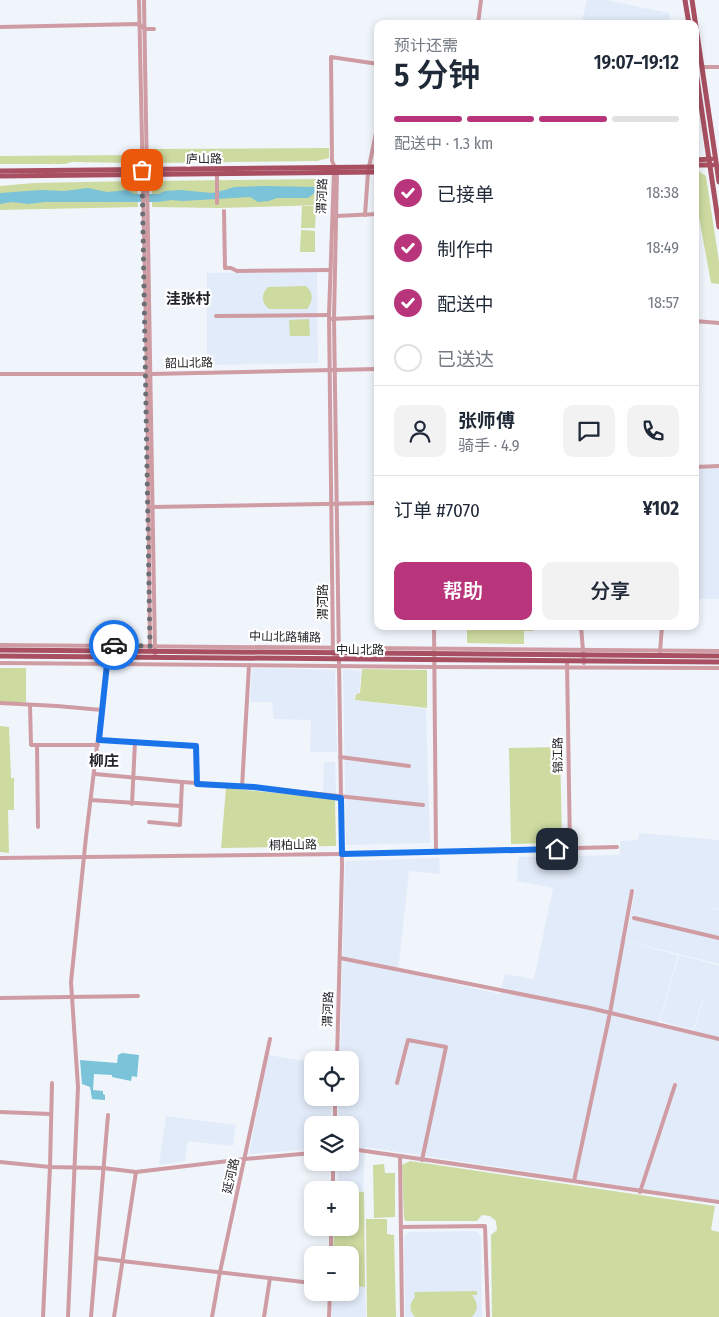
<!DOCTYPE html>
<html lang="zh">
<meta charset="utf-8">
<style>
:root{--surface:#fff;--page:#f2f2f3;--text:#1f2937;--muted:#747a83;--line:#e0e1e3;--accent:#b8347b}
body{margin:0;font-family:"Fira Sans Condensed","Noto Sans SC",sans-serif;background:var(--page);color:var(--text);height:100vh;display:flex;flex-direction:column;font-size:19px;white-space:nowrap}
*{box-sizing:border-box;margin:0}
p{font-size:16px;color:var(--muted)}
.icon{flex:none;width:28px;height:28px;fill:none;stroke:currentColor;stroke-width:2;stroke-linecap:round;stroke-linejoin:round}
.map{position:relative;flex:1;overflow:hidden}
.details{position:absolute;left:374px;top:20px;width:325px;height:610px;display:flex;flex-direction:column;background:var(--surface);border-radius:10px;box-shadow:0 2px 8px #0003}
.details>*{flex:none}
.fabs{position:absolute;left:304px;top:1051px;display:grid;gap:10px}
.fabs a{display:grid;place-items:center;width:55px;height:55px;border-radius:10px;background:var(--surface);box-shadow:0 2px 8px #0003;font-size:25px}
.pin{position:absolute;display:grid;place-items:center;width:42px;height:42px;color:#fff;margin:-21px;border-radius:10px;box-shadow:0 2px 8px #0006}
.courier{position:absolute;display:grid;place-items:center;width:50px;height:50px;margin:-25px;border:4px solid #1a73e8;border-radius:50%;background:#fff;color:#222;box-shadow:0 1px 6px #0007}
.headline em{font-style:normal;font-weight:600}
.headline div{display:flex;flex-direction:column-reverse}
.headline{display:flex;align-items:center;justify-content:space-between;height:85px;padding:0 20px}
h1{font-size:32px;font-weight:600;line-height:38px}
.bar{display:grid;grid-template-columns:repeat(4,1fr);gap:8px 5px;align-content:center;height:60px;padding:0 20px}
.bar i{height:6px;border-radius:4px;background:var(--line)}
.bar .current{background:var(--accent)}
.bar p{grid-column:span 4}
.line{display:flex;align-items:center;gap:12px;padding:0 20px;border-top:1px solid var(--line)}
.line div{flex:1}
.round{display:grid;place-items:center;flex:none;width:52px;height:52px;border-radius:10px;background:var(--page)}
ol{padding:0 20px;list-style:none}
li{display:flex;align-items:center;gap:15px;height:55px}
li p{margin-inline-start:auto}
li .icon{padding:5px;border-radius:50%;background:var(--accent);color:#fff;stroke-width:4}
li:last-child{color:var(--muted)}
li i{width:28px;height:28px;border:2px solid var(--line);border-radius:50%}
.primary-button{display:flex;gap:10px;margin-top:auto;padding:10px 20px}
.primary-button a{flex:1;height:58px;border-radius:10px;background:var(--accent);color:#fff;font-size:20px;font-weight:600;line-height:58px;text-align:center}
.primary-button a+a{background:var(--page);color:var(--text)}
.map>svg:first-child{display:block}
</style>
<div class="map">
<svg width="719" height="1317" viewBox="0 0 719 1317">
<rect width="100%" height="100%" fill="#f0f5fc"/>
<!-- built -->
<g fill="#e2ebf9">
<polygon points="587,0 605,0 669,13 671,24 581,24"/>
<polygon points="317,272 318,363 207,365 207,273"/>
<polygon points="719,468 719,599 695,599 695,469"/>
<polygon points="252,668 335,670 337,752 310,752 311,720 274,719 272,702 250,702"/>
<polygon points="343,669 361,671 359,693 355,693 354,700 426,709 430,843 346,845"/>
<polygon points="324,762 335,762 336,794 323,793"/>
<polygon points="639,833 719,840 719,909 708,907 719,910 719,964 626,941 635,890 633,889 624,941 678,955 658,1025 693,1034 714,964 719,966 719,1200 365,1147 363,1191 338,1190 338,1163 350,1162 350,1125 338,1125 339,1098 350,1098 350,1060 340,1060 345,861 439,858 440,874 409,871 398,971 500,994 505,974 534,979 553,888 517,881 518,857 620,855 620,841 638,840"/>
<polygon points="679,955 714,964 693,1030 660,1021"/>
<polygon points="268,1055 312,1062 312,1098 332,1098 330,1125 312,1125 312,1149 249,1154"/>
<polygon points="166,1116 236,1125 233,1146 188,1141 185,1161 159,1165"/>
<polygon points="476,1231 481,1236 482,1317 405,1317 404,1237 409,1232"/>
<polygon points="350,1286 365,1287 366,1317 332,1317 332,1293 350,1292"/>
</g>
<!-- green -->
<g fill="#cddaa0">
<polygon points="329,148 329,158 317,161 155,163 152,158 151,149"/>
<polygon points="136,155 136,159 133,163 72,162 65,164 0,164 0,156"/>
<polygon points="695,169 706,176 719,262 719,284 711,283 695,195"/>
<polygon points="323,179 323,205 220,208 152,207 152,188 154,181"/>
<polygon points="135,181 137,187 138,207 0,210 0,186 34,183"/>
<polygon points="302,206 316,206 315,228 301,228"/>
<polygon points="301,230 315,231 315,252 300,252"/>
<path d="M306,286C314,293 313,301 307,309H269C261,303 261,294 268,287Z"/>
<polygon points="309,319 310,336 290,336 289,320"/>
<polygon points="467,626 534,626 534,631 524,631 524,644 467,643"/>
<rect x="0" y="668" width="26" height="34"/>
<polygon points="362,669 427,670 427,708 355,700 356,694 360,693"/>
<polygon points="0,726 9,727 11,778 14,778 14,810 8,810 9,853 0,852"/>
<polygon points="560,747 562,838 557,843 511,844 509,748"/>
<polygon points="226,788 335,799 336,846 221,848"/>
<polygon points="410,1161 715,1206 711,1230 719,1232 719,1317 492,1317 491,1235 497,1230 496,1221 490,1216 482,1215 477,1221 406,1221 404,1219 402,1165"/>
<polygon points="384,1164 385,1173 395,1173 395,1217 374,1218 373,1165"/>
<polygon points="350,1191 364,1192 365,1287 350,1286 350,1255 333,1255 334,1228 350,1228"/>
<polygon points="366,1219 387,1219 387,1234 394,1235 396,1317 367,1317"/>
<path d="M477,1291V1295H472C478,1303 479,1310 472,1317H415C409,1310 409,1304 415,1297L414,1292Z"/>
</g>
<!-- water -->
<g fill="#7bc3d9">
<polygon points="265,186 315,187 317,191 308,198 277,198 269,201 258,202 250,197 182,201 172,200 158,202 45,202 28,204 12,202 0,204 0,193 41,190 64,191 88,188 107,192 127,190 134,194 158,194 165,191 180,190 212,193 225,190 234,187"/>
<polygon points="122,1053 139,1055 137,1077 132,1076 131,1081 112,1077 112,1075 94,1074 93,1090 103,1091 103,1094 105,1095 105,1100 92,1099 90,1087 82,1084 80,1060 117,1063 118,1055"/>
</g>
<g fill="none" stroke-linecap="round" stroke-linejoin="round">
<!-- minor -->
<g stroke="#cf9ca3" stroke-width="4">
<polyline points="139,0 147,374 150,648"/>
<polyline points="144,0 155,654"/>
<polyline points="478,24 481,0"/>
<polyline points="0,27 139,24 145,29 154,29"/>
<polyline points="702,67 719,67"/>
<polyline points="334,171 329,315 333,653 338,659"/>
<polyline points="217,174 217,203"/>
<polyline points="224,211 225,268 231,268 237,271 330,270"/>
<polyline points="365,215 368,172 378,123"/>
<polyline points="336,216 378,214"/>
<polyline points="216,316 329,315"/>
<polyline points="331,319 378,317"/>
<polyline points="695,321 719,323"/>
<polyline points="0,374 151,374 378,369"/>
<polyline points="695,467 719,466"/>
<polyline points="151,507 378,503"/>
<polyline points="434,626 436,852"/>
<polyline points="581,626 584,663"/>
<polyline points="0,645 719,651"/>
<polyline points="660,652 662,626"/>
<polyline points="567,662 570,849"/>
<polyline points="0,663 435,667 719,668"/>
<polyline points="0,703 57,706 102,710"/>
<polyline points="30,705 31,745 98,745"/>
<polyline points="99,740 196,746 197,784"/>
<polyline points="37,745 38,827"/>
<polyline points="340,757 409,766"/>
<polyline points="95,774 182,782"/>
<polyline points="242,787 249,665"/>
<polyline points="91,800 181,806"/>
<polyline points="132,804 135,742"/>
<polyline points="149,822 180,825 182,782 254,787 423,805"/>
<polyline points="0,858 342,854 617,847"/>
<polyline points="634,918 719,938"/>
<polyline points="340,958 590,1008 719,1039"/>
<polyline points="0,998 138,996"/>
<polyline points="337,1060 342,867 334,319 337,172 332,161 331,57 378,64"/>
<polyline points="397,1083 408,1040 446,1047 422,1160"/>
<polyline points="0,1112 51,1114"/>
<polyline points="335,1125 335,1098"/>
<polyline points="350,1151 358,1150 719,1202"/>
<polyline points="400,1156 402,1317"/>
<polyline points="0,1162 50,1167 103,1168 136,1172 245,1159 312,1153"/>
<polyline points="574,1181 610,1013 632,891"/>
<polyline points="333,1190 333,1162"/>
<polyline points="640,1192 675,1085"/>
<polyline points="401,1227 485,1226 488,1317"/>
<polyline points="331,1255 331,1228"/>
<polyline points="96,1258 312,1283"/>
<polyline points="43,1317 50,1167 52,1083"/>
<polyline points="68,1317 78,1087 71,982 86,837 108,655"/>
<polyline points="91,1317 108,1115"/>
<polyline points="114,1317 136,1172"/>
<polyline points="212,1317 220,1272 270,1039"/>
<polyline points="264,1317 270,1278"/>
<polyline points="329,1317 330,1292"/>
</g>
<!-- major -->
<g stroke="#a84f61" stroke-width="5">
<polyline points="685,0 689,24"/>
<polyline points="692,0 719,182"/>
<polyline points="695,65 719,227"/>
<polyline points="695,160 711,159"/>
<polyline points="695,165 712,165"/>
<polyline points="0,171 378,167"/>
<polyline points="0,176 378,172"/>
<polyline points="0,650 719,656"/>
<polyline points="0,656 719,662"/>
</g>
</g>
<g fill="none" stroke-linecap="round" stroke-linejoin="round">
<!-- done -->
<polyline stroke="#6b6e72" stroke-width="5" stroke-dasharray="0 9" points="114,645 150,646 142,170"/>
<!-- route -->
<polyline stroke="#1a73e8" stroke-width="6" points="114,645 109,645 99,740 196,746 197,784 254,787 341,798 342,854 557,849"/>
</g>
<g text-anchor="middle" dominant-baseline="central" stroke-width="4.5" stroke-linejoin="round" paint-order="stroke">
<!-- street labels -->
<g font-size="12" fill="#232528" stroke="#fff">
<text transform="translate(204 159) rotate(-1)">庐山路</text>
<text transform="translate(322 196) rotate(-88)">渭河路</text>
<text transform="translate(189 363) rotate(-1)">韶山北路</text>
<text transform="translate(323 602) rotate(-90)">渭河路</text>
<text transform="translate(285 637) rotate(1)">中山北路辅路</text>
<text x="360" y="650">中山北路</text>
<text transform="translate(558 755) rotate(-91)">锦江路</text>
<text transform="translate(293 845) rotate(-1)">桐柏山路</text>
<text transform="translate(328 1009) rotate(-88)">渭河路</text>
<text transform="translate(231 1176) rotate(-77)">延河路</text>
</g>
<!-- quarter labels -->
<g font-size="15" font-weight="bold" fill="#232528" stroke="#fff">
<text x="188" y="299">洼张村</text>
<text x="104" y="761">柳庄</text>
</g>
</g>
</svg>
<div class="fabs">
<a><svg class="icon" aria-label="locate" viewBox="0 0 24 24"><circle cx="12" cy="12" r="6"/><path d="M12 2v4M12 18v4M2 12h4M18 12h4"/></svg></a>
<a><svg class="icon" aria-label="layers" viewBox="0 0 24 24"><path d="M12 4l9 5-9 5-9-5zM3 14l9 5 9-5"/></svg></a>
<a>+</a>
<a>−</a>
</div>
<div class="pin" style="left:142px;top:170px;background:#ea580c"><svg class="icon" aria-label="bag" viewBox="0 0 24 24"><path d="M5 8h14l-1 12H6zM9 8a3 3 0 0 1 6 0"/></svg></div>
<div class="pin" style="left:557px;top:849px;background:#1f2937"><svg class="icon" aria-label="home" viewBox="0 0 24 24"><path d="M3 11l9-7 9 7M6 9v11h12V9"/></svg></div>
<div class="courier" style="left:114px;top:645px"><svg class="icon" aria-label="car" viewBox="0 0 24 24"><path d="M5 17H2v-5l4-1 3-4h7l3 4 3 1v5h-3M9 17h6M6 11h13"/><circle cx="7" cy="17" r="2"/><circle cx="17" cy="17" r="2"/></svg></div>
<section class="details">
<div class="headline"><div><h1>5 分钟</h1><p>预计还需</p></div><em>19:07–19:12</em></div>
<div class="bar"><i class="current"></i><i class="current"></i><i class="current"></i><i></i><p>配送中 · 1.3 km</p></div>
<ol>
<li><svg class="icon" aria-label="check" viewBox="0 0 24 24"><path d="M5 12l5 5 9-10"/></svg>已接单<p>18:38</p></li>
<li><svg class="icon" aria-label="check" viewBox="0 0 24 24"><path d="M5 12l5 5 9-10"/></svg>制作中<p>18:49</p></li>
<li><svg class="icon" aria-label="check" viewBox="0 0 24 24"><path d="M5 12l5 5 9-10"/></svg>配送中<p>18:57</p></li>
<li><i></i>已送达</li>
</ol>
<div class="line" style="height:90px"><a class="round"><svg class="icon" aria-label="person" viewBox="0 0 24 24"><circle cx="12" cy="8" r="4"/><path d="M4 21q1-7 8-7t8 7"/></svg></a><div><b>张师傅</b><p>骑手 · 4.9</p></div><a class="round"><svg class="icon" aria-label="chat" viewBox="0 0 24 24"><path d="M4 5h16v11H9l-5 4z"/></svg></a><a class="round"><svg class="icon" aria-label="phone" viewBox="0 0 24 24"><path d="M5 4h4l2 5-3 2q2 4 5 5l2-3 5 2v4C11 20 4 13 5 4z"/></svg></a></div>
<div class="line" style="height:65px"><div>订单 #7070</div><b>¥102</b></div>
<div class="primary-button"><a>帮助</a><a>分享</a></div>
</section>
</div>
